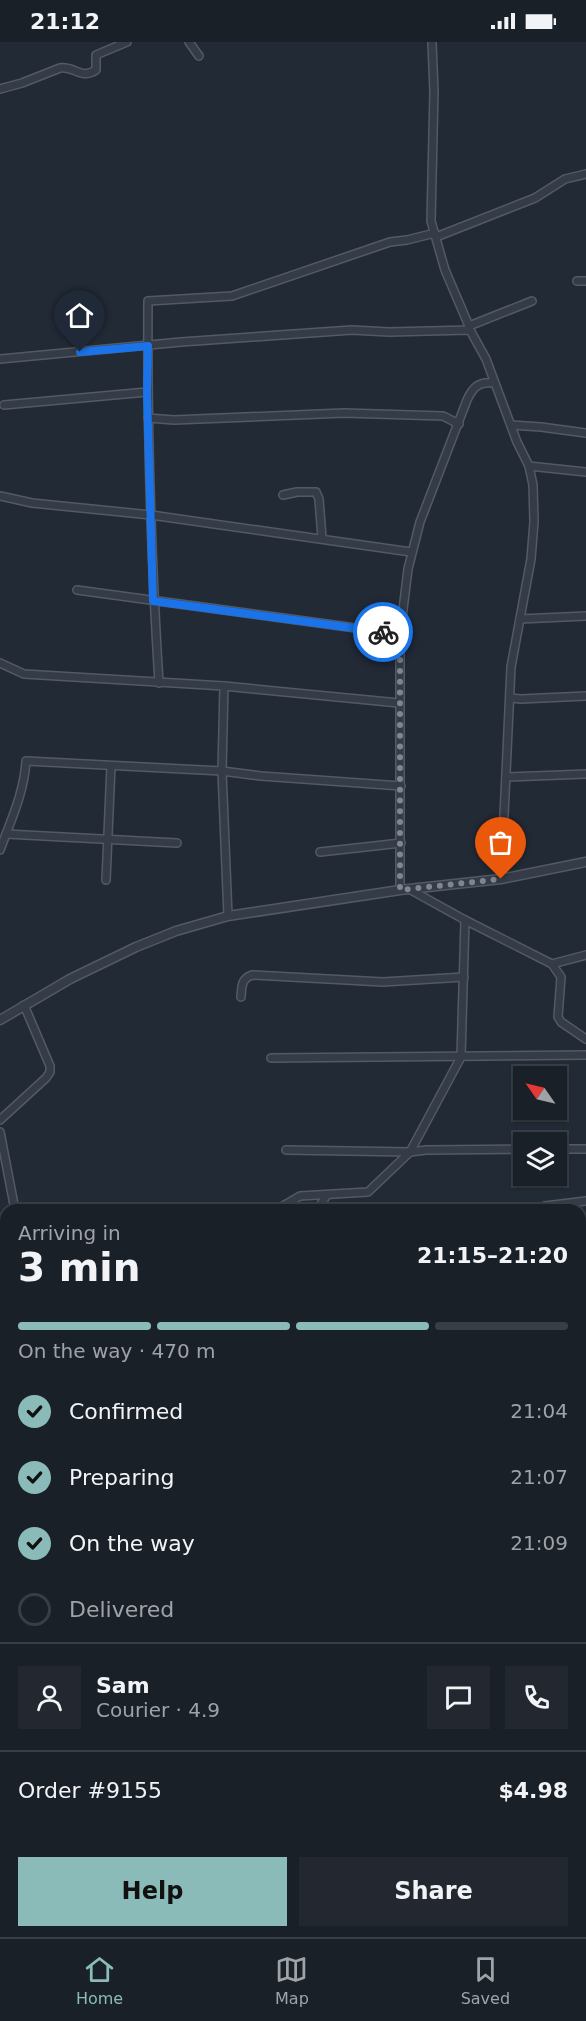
<!DOCTYPE html>
<meta charset="utf-8">
<style>
:root{--surface:#1a2028;--page:#232830;--text:#f1f3f6;--muted:#9fa3a8;--line:#383e45;--accent:#8bbbb9}
body{margin:0;font-family:"DejaVu Sans",sans-serif;background:var(--page);color:var(--text);height:100vh;display:flex;flex-direction:column;font-size:22px;white-space:nowrap}
*{box-sizing:border-box;margin:0}
p{font-size:20px;color:var(--muted)}
.icon{flex:none;width:33px;height:33px;fill:none;stroke:currentColor;stroke-width:2;stroke-linecap:round;stroke-linejoin:round}
.map{position:relative;flex:1;overflow:hidden}
.sheet{position:absolute;left:0px;top:1162px;width:586px;height:734px;display:flex;flex-direction:column;background:var(--surface);border-radius:18px 18px 0 0;box-shadow:0 2px 4px #0004,0 0 0 2px var(--line)}
.sheet>*{flex:none}
.needle{width:39px;rotate:304deg}
.fabs{position:absolute;left:513px;top:1024px;display:grid;gap:12px}
.fabs a{display:grid;place-items:center;width:54px;height:54px;border-radius:0px;background:var(--surface);box-shadow:0 2px 4px #0004,0 0 0 2px var(--line);font-size:30px}
.pin{position:absolute;display:grid;place-items:center;width:51px;height:51px;color:#fff;margin:-62px -26px;border-radius:50% 50% 50% 0;rotate:-45deg;box-shadow:0 0 6px #0007}
.pin .icon{rotate:45deg}
.courier{position:absolute;display:grid;place-items:center;width:60px;height:60px;margin:-30px;border:4px solid #1a73e8;border-radius:50%;background:#fff;color:#222;box-shadow:0 2px 8px #0007}
.overview em{font-style:normal;font-weight:700}
.overview div{display:flex;flex-direction:column-reverse}
.overview{display:flex;align-items:center;justify-content:space-between;height:102px;padding:0 18px}
h1{font-size:39px;font-weight:700;line-height:45px}
.bar{display:grid;grid-template-columns:repeat(4,1fr);gap:9px 6px;align-content:center;height:72px;padding:0 18px}
.bar i{height:8px;border-radius:4px;background:var(--line)}
.bar .on{background:var(--accent)}
.bar p{grid-column:span 4}
.line{display:flex;align-items:center;gap:15px;padding:0 18px;border-top:2px solid var(--line)}
.line div{flex:1}
.round{display:grid;place-items:center;flex:none;width:63px;height:63px;border-radius:0px;background:var(--page)}
ol{padding:0 18px;list-style:none}
li{display:flex;align-items:center;gap:18px;height:66px}
li p{margin-inline-start:auto}
li .icon{padding:6px;border-radius:50%;background:var(--accent);color:#111;stroke-width:4}
li:last-child{color:var(--muted)}
li i{width:33px;height:33px;border:3px solid var(--line);border-radius:50%}
.primary-button{display:flex;gap:12px;margin-top:auto;padding:12px 18px}
.primary-button a{flex:1;height:69px;border-radius:0px;background:var(--accent);color:#111;font-size:24px;font-weight:700;line-height:69px;text-align:center}
.primary-button a+a{background:var(--page);color:var(--text)}
.status{display:flex;justify-content:space-between;align-items:center;height:42px;padding:0 30px;background:var(--surface);direction:ltr}
.status svg{height:16px;fill:currentColor}
.tab-bar{display:flex;justify-content:space-around;align-items:center;height:84px;border-top:2px solid var(--line);background:var(--surface);font-size:16px;color:var(--muted)}
.tab-bar a{display:grid;justify-items:center;gap:3px}
.tab-bar .on{color:var(--accent)}
.map>svg:first-child{display:block}
</style>
<div class="status"><b>21:12</b><svg viewBox="0 0 49 12"><path d="M0 12V9h3v3zM5 12V6h3v6zM10 12V3h3v9zM15 12V0h3v12zM26 1h20v11H26zM47 4h2v5h-2z"/></svg></div>
<div class="map">
<svg width="586" height="1895" viewBox="0 0 586 1895">
<rect width="100%" height="100%" fill="#222a36"/>
<!-- green -->
<g fill="#273839">
<polygon points="6,1347 6,1484 0,1489 0,1351"/>
<polygon points="6,1864 6,1890 15,1890 14,1895 0,1895 0,1883 3,1876 0,1874 0,1865"/>
</g>
<g fill="none" stroke-linecap="round" stroke-linejoin="round">
<!-- minor casing -->
<g stroke="#535a64" stroke-width="10">
<g id="minor">
<polyline points="189,0 199,14"/>
<polyline points="432,0 434,50 431,179 445,228 469,284 532,259"/>
<path d="M0,47L22,41L60,26C76,24 80,38 96,28V13L127,0"/>
<polyline points="436,195 535,156 565,137 586,132"/>
<polyline points="577,239 586,239"/>
<polyline points="0,317 181,300 352,288 389,290 470,288 486,317 517,400 529,424 533,443 534,480 531,517 511,625 501,837"/>
<polyline points="4,363 147,350"/>
<polyline points="148,376 174,378 344,371 443,374 459,382"/>
<polyline points="511,383 541,385 586,391"/>
<polyline points="529,424 586,430"/>
<polyline points="283,453 297,450 316,450 319,457 322,496"/>
<polyline points="0,454 32,461 151,473 411,510"/>
<polyline points="77,548 400,592"/>
<polyline points="520,577 586,574"/>
<polyline points="0,621 24,632 224,644 222,729 228,874"/>
<path d="M159,641C151,514 147,386 148,259L232,254L390,200L407,198L435,191"/>
<polyline points="224,644 399,661"/>
<polyline points="510,656 521,657 586,654"/>
<polyline points="506,735 586,732"/>
<polyline points="6,792 177,801"/>
<path d="M0,808C11,778 24,751 26,719L222,729L261,734L401,744"/>
<polyline points="320,810 401,801"/>
<polyline points="106,838 111,724"/>
<polyline points="409,847 465,878 552,922 561,935 558,975 561,980 586,997"/>
<path d="M400,848V592L408,527L420,480L467,358C473,345 479,339 494,341"/>
<polyline points="552,922 586,913"/>
<path d="M241,955C242,944 241,937 252,933L383,940L464,935"/>
<polyline points="271,1016 586,1013"/>
<polyline points="0,1078 46,1036 50,1030 50,1024 24,963"/>
<polyline points="0,1090 15,1168"/>
<polyline points="556,1107 586,1107"/>
<polyline points="286,1108 410,1110 461,1015 465,878"/>
<polyline points="276,1168 300,1154 368,1150 410,1110 426,1108 524,1107"/>
<polyline points="317,1168 327,1153"/>
<polyline points="535,1168 545,1164 586,1159"/>
<polyline points="580,1335 586,1332"/>
<polyline points="0,1345 6,1341"/>
<polyline points="586,1390 581,1401 586,1447"/>
<polyline points="0,1493 6,1487"/>
<polyline points="580,1582 586,1583"/>
<polyline points="0,1692 4,1698"/>
<polyline points="580,1754 586,1756"/>
<polyline points="358,1890 359,1895"/>
<polyline points="523,1890 524,1895"/>
</g>
</g>
<!-- tertiary casing -->
<g stroke="#535a64" stroke-width="11">
<polyline id="tertiary" points="0,978 70,937 136,905 176,889 228,874 400,848 501,837 586,820"/>
</g>
<!-- motorway casing -->
<g stroke="#404751" stroke-width="15">
<g id="motorway">
<polyline points="0,1822 6,1822"/>
<polyline points="0,1836 6,1837"/>
<polyline points="195,1890 205,1895"/>
<polyline points="222,1890 234,1895"/>
</g>
</g>
<!-- minor -->
<use href="#minor" stroke="#353c47" stroke-width="7"/>
<!-- tertiary -->
<use href="#tertiary" stroke="#353c47" stroke-width="8"/>
<!-- motorway -->
<use href="#motorway" stroke="#6c6353" stroke-width="12"/>
</g>
<g fill="none" stroke-linecap="round" stroke-linejoin="round">
<!-- done -->
<polyline stroke="#7e8692" stroke-width="6" stroke-dasharray="0 10.8" points="383,590 400,592 400,848 501,837"/>
<!-- route -->
<polyline stroke="#1a73e8" stroke-width="8" points="80,310 148,304 147,350 153,559 383,590"/>
</g>
</svg>
<div class="fabs">
<a><svg class="needle" viewBox="-14 -14 28 28"><path d="M0-13l5 13h-10z" fill="#e53935"/><path d="M0 13l5-13h-10z" fill="#9fa3a8"/></svg></a>
<a><svg class="icon" aria-label="layers" viewBox="0 0 24 24"><path d="M12 4l9 5-9 5-9-5zM3 14l9 5 9-5"/></svg></a>
</div>
<div class="pin" style="left:501px;top:837px;background:#ea580c"><svg class="icon" aria-label="bag" viewBox="0 0 24 24"><path d="M5 8h14l-1 12H6zM9 8a3 3 0 0 1 6 0"/></svg></div>
<div class="pin" style="left:80px;top:310px;background:#1f2937"><svg class="icon" aria-label="home" viewBox="0 0 24 24"><path d="M3 11l9-7 9 7M6 9v11h12V9"/></svg></div>
<div class="courier" style="left:383px;top:590px"><svg class="icon" aria-label="bike" viewBox="0 0 24 24"><circle cx="6" cy="16" r="4"/><circle cx="18" cy="16" r="4"/><path d="M6 16l4-8h5l3 8M10 8l3 8H6M13 5h3"/></svg></div>
<section class="sheet">
<div class="overview"><div><h1>3 min</h1><p>Arriving in</p></div><em>21:15–21:20</em></div>
<div class="bar"><i class="on"></i><i class="on"></i><i class="on"></i><i></i><p>On the way · 470 m</p></div>
<ol>
<li><svg class="icon" aria-label="check" viewBox="0 0 24 24"><path d="M5 12l5 5 9-10"/></svg>Confirmed<p>21:04</p></li>
<li><svg class="icon" aria-label="check" viewBox="0 0 24 24"><path d="M5 12l5 5 9-10"/></svg>Preparing<p>21:07</p></li>
<li><svg class="icon" aria-label="check" viewBox="0 0 24 24"><path d="M5 12l5 5 9-10"/></svg>On the way<p>21:09</p></li>
<li><i></i>Delivered</li>
</ol>
<div class="line" style="height:108px"><a class="round"><svg class="icon" aria-label="person" viewBox="0 0 24 24"><circle cx="12" cy="8" r="4"/><path d="M4 21q1-7 8-7t8 7"/></svg></a><div><b>Sam</b><p>Courier · 4.9</p></div><a class="round"><svg class="icon" aria-label="chat" viewBox="0 0 24 24"><path d="M4 5h16v11H9l-5 4z"/></svg></a><a class="round"><svg class="icon" aria-label="phone" viewBox="0 0 24 24"><path d="M5 4h4l2 5-3 2q2 4 5 5l2-3 5 2v4C11 20 4 13 5 4z"/></svg></a></div>
<div class="line" style="height:78px"><div>Order #9155</div><b>$4.98</b></div>
<div class="primary-button"><a>Help</a><a>Share</a></div>
</section>
</div>
<nav class="tab-bar">
<a class="on"><svg class="icon" aria-label="home" viewBox="0 0 24 24"><path d="M3 11l9-7 9 7M6 9v11h12V9"/></svg>Home</a>
<a><svg class="icon" aria-label="map" viewBox="0 0 24 24"><path d="M3 6l6-2 6 2 6-2v14l-6 2-6-2-6 2zM9 4v14M15 6v14"/></svg>Map</a>
<a><svg class="icon" aria-label="saved" viewBox="0 0 24 24"><path d="M7 4h10v16l-5-4-5 4z"/></svg>Saved</a>
</nav>
